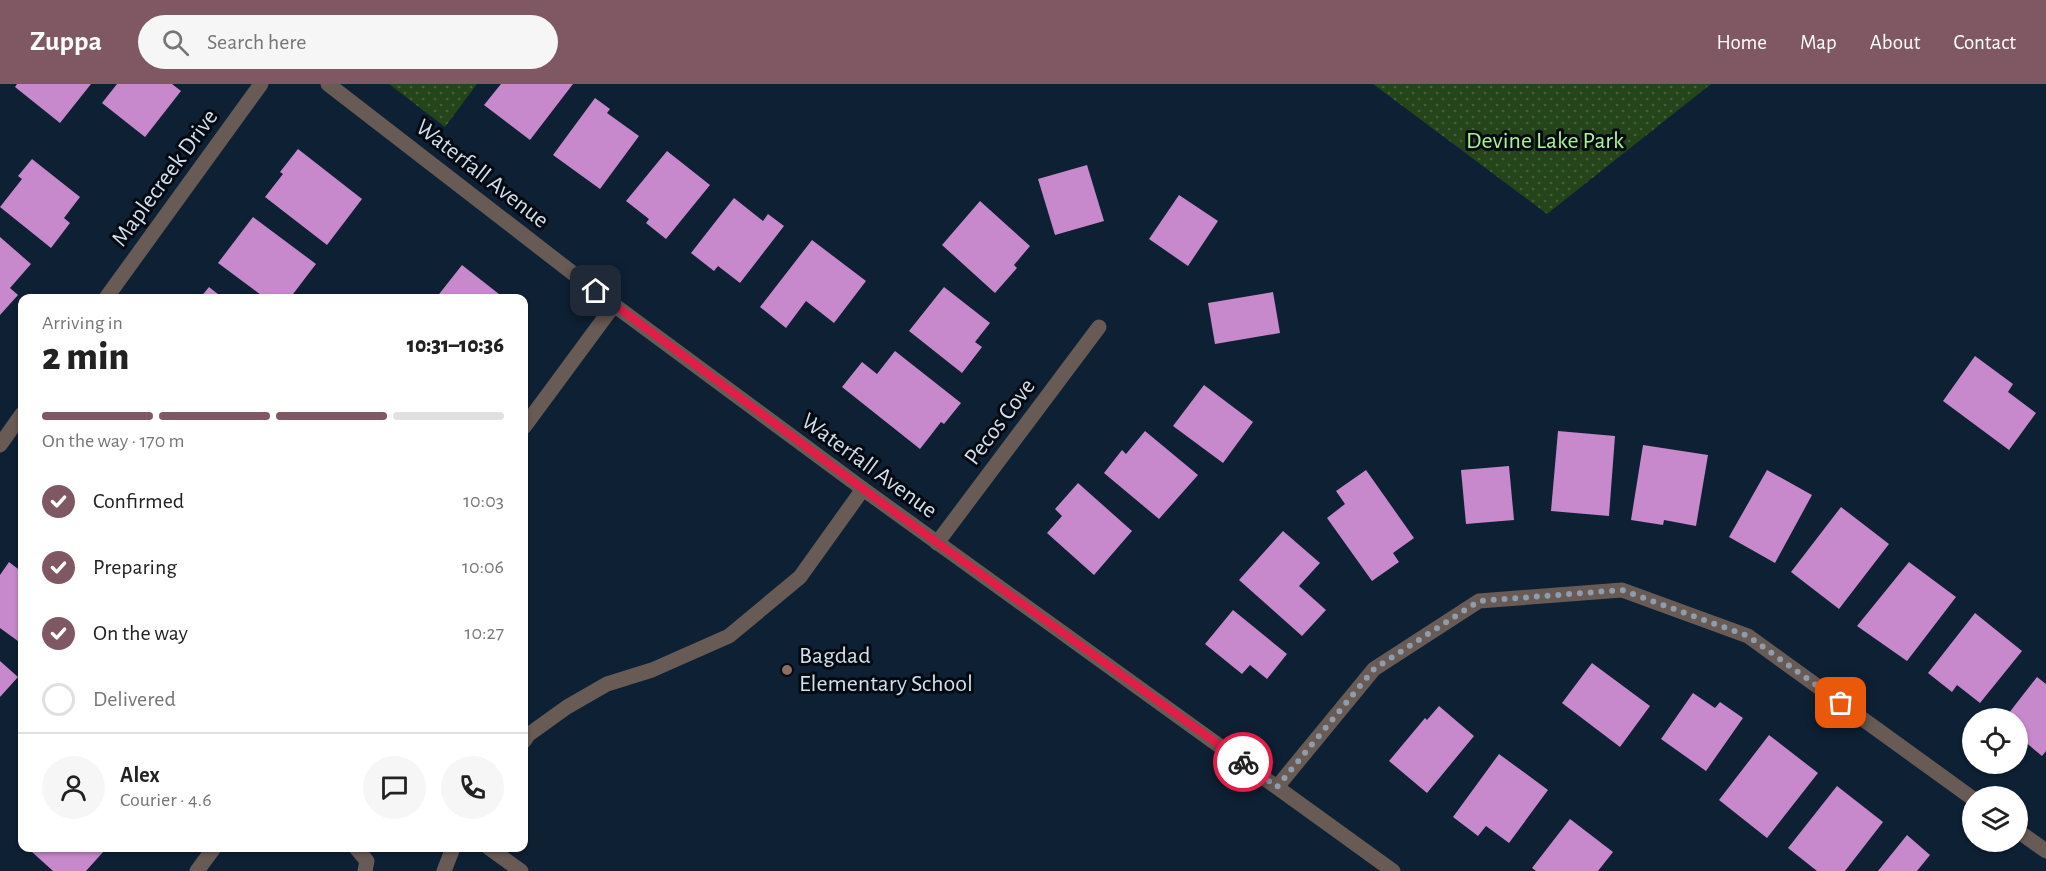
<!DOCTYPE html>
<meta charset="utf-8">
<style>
:root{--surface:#fff;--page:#f6f6f6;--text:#222;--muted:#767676;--line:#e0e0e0;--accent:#7f5864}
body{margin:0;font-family:"Alegreya Sans",sans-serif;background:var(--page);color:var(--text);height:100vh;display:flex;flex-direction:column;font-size:22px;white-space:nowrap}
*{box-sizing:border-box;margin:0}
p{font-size:20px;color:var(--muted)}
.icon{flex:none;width:33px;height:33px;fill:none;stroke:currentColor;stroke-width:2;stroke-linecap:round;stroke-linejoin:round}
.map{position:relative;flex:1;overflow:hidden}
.details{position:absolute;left:18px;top:210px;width:510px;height:558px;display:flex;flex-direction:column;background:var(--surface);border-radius:12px;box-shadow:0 2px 4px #0004}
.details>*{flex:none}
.tools{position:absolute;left:1962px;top:624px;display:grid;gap:12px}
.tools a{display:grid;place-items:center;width:66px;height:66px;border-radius:50%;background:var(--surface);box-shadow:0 2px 4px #0004;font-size:30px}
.pin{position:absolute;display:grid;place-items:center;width:51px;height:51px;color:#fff;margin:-26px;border-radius:12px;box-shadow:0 3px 9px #0006}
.courier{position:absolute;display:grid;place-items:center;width:60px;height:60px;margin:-30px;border:4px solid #e11d48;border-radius:50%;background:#fff;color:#222;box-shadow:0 2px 8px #0007}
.head em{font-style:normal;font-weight:800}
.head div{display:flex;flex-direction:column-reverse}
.head{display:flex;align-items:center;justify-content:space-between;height:102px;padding:0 24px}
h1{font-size:39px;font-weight:800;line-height:45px}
.bar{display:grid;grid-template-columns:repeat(4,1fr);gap:9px 6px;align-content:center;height:72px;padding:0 24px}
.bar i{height:8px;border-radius:4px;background:var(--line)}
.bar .current{background:var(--accent)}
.bar p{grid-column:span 4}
.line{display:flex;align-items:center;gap:15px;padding:0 24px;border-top:2px solid var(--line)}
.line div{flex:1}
.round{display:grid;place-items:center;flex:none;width:63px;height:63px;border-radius:32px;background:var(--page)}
ol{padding:0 24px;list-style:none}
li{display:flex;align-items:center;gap:18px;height:66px}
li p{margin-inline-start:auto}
li .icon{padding:6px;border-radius:50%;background:var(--accent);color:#fff;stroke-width:4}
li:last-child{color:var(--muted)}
li i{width:33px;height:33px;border:3px solid var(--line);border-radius:50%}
header{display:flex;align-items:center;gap:36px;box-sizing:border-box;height:84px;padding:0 30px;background:var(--accent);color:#fff}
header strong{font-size:28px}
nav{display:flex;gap:33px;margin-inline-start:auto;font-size:21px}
.search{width:420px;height:54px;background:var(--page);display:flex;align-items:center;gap:15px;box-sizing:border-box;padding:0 21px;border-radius:33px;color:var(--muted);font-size:22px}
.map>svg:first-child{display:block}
</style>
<header>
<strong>Zuppa</strong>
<div class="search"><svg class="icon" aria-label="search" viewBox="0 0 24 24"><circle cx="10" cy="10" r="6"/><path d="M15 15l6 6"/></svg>Search here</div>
<nav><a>Home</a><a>Map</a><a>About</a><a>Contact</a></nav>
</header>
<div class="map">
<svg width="2046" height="787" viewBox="0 0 2046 787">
<defs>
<pattern id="park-dots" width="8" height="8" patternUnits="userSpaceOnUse" patternTransform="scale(1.5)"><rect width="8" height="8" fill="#244419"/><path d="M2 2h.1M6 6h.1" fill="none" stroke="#435f3b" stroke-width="1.8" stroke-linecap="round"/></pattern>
</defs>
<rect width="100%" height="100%" fill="#0e2034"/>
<!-- park -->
<g fill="url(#park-dots)">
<polygon points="389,0 477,0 445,43"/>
<polygon points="1373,0 1711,0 1547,130"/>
</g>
<!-- building -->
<g fill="#c788cc">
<polygon points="17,0 91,0 60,39 15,3"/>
<polygon points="117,0 172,0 181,7 145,53 102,19"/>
<polygon points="501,0 573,0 530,56 484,21"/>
<polygon points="595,14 610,25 607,29 639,52 600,105 553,71"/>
<polygon points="298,65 362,115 327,161 265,113 283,90 280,88"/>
<polygon points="667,67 710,101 666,155 646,139 649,135 626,117"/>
<polygon points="32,75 80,113 64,134 70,139 51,164 0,123 22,95 18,92"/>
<polygon points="1087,81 1104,137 1055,151 1038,95"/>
<polygon points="1179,111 1218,137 1188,182 1149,155"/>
<polygon points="734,114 763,137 768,130 784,142 740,199 718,182 714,187 691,169"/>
<polygon points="980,117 1030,162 1014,181 1017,184 995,209 942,161"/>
<polygon points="253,133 316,180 290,214 265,214 218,179"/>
<polygon points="0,153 31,180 10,204 18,211 0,231"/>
<polygon points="812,156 866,197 834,239 806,217 786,244 760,223"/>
<polygon points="462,181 504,214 436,214"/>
<polygon points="209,203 223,214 200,214"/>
<polygon points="944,203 990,239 975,258 982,263 962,289 909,247"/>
<polygon points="1273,208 1280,249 1215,260 1208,219"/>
<polygon points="895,267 961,319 944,340 941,338 920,365 842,303 862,278 877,290"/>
<polygon points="1975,272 2013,300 2008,308 2036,329 2009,366 1943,317"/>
<polygon points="1204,301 1253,338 1223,379 1173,342"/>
<polygon points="1145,347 1198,391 1159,435 1104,389 1122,366 1126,370"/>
<polygon points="1558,347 1615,352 1609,432 1551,427"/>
<polygon points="1643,361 1708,371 1696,442 1664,436 1663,441 1631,436"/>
<polygon points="1509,382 1514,436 1466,440 1461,386"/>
<polygon points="1366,386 1414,454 1393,469 1399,478 1372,497 1327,434 1345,420 1336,407"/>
<polygon points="1767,386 1812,411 1775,479 1729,453"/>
<polygon points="1078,399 1132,447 1094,491 1047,449 1062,432 1055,425"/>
<polygon points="1841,423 1889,460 1839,525 1791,488"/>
<polygon points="1283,447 1320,479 1299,502 1326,526 1302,552 1239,496"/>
<polygon points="9,478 22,488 22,560 0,544 0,491"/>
<polygon points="1909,478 1956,513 1907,577 1857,542"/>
<polygon points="1233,526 1287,570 1267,595 1250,581 1242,590 1205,560"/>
<polygon points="1975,529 2022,567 1980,619 1957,601 1952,608 1928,589"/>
<polygon points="0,577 18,593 0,613"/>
<polygon points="1592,579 1650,622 1620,663 1562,619"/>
<polygon points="2037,593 2046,600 2046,667 2042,672 2018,652 2018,634 2005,634"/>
<polygon points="1693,609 1715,624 1720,618 1743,634 1706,687 1661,655"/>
<polygon points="1439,622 1474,652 1427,709 1389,677 1425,634 1427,636"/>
<polygon points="1769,651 1818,689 1767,754 1719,716"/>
<polygon points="1499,670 1548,706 1509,759 1486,742 1478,752 1453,733"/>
<polygon points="1837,702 1883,738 1845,787 1817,787 1788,764"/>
<polygon points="1570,735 1613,768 1598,787 1536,787 1532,784"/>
<polygon points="1907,751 1930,771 1917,787 1878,787"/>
<polygon points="37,764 100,764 104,767 86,787 53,787 32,768"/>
</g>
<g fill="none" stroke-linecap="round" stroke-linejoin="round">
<!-- service -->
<g stroke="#685a55" stroke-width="15">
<polyline points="524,657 528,651 567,623 607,600 652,586 729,552 800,493 863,405"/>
<polyline points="356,764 367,777 365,787"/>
<polyline points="489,764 521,787"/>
<polyline points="444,787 453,764"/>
</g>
<!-- minor -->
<g stroke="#685a55" stroke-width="15">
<polyline points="328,0 614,221 863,405 1393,787"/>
<polyline points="106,214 261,0"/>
<polyline points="524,343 614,221"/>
<polyline points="0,361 22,330"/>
<polyline points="937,459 1099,243"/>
<polyline points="1277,703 1374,585 1479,517 1622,506 1748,552 1972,714"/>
<polyline points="2018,747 2046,767"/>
<polyline points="197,787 214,764"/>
</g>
</g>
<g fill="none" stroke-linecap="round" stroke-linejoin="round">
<!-- done -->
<polyline stroke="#8e9cac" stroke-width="6" stroke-dasharray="0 10.8" points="1243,678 1277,703 1374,585 1479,517 1622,506 1748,552 1841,619"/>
<!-- route -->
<polyline stroke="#e11d48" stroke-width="8" points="596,207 882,419 1243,678"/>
</g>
<!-- markers -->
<circle fill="#8d6e63" stroke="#040a12" stroke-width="2" cx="787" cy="586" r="6"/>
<g text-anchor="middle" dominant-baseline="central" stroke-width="6" stroke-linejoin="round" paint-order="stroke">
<!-- park labels -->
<g font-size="24" fill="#a9f492" stroke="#040a12">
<text x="1545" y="57">Devine Lake Park</text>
</g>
<!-- street labels -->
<g font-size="24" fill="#d3dfec" stroke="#040a12">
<text transform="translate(482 90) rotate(38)">Waterfall Avenue</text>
<text transform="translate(165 94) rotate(-54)">Maplecreek Drive</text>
<text transform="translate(1000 338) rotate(-53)">Pecos Cove</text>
<text transform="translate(869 382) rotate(36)">Waterfall Avenue</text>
</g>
<!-- poi labels -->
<g font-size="24" fill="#d3dfec" stroke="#040a12" text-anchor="start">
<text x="799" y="572">Bagdad<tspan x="799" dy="28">Elementary School</tspan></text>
</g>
</g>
</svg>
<div class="tools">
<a><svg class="icon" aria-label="locate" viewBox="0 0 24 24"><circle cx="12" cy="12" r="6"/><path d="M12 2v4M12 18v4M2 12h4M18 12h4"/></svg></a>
<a><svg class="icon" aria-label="layers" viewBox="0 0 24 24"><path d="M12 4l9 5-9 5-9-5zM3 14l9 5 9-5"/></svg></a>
</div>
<div class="pin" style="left:1841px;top:619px;background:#ea580c"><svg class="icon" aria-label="bag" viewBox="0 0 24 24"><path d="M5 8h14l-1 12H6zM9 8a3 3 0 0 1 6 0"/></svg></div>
<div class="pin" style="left:596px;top:207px;background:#1f2937"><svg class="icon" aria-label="home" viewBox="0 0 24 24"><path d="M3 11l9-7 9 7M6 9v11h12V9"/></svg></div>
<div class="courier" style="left:1243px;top:678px"><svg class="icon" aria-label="bike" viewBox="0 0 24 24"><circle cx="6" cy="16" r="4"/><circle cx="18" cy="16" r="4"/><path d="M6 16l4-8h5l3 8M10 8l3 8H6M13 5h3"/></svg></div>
<section class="details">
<div class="head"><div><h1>2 min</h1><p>Arriving in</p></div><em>10:31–10:36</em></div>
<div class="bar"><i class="current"></i><i class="current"></i><i class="current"></i><i></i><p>On the way · 170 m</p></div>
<ol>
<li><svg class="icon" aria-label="check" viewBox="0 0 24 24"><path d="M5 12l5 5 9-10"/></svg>Confirmed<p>10:03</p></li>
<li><svg class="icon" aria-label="check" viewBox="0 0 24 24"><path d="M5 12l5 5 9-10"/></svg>Preparing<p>10:06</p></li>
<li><svg class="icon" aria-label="check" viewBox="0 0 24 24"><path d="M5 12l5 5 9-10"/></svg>On the way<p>10:27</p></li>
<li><i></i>Delivered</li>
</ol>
<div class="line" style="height:108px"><a class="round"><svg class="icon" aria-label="person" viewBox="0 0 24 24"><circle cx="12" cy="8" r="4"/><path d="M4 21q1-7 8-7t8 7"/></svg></a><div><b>Alex</b><p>Courier · 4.6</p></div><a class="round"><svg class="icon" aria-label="chat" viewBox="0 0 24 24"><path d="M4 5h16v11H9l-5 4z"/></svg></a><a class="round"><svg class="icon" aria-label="phone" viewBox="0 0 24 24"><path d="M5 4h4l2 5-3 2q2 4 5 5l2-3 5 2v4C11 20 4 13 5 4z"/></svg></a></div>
</section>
</div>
